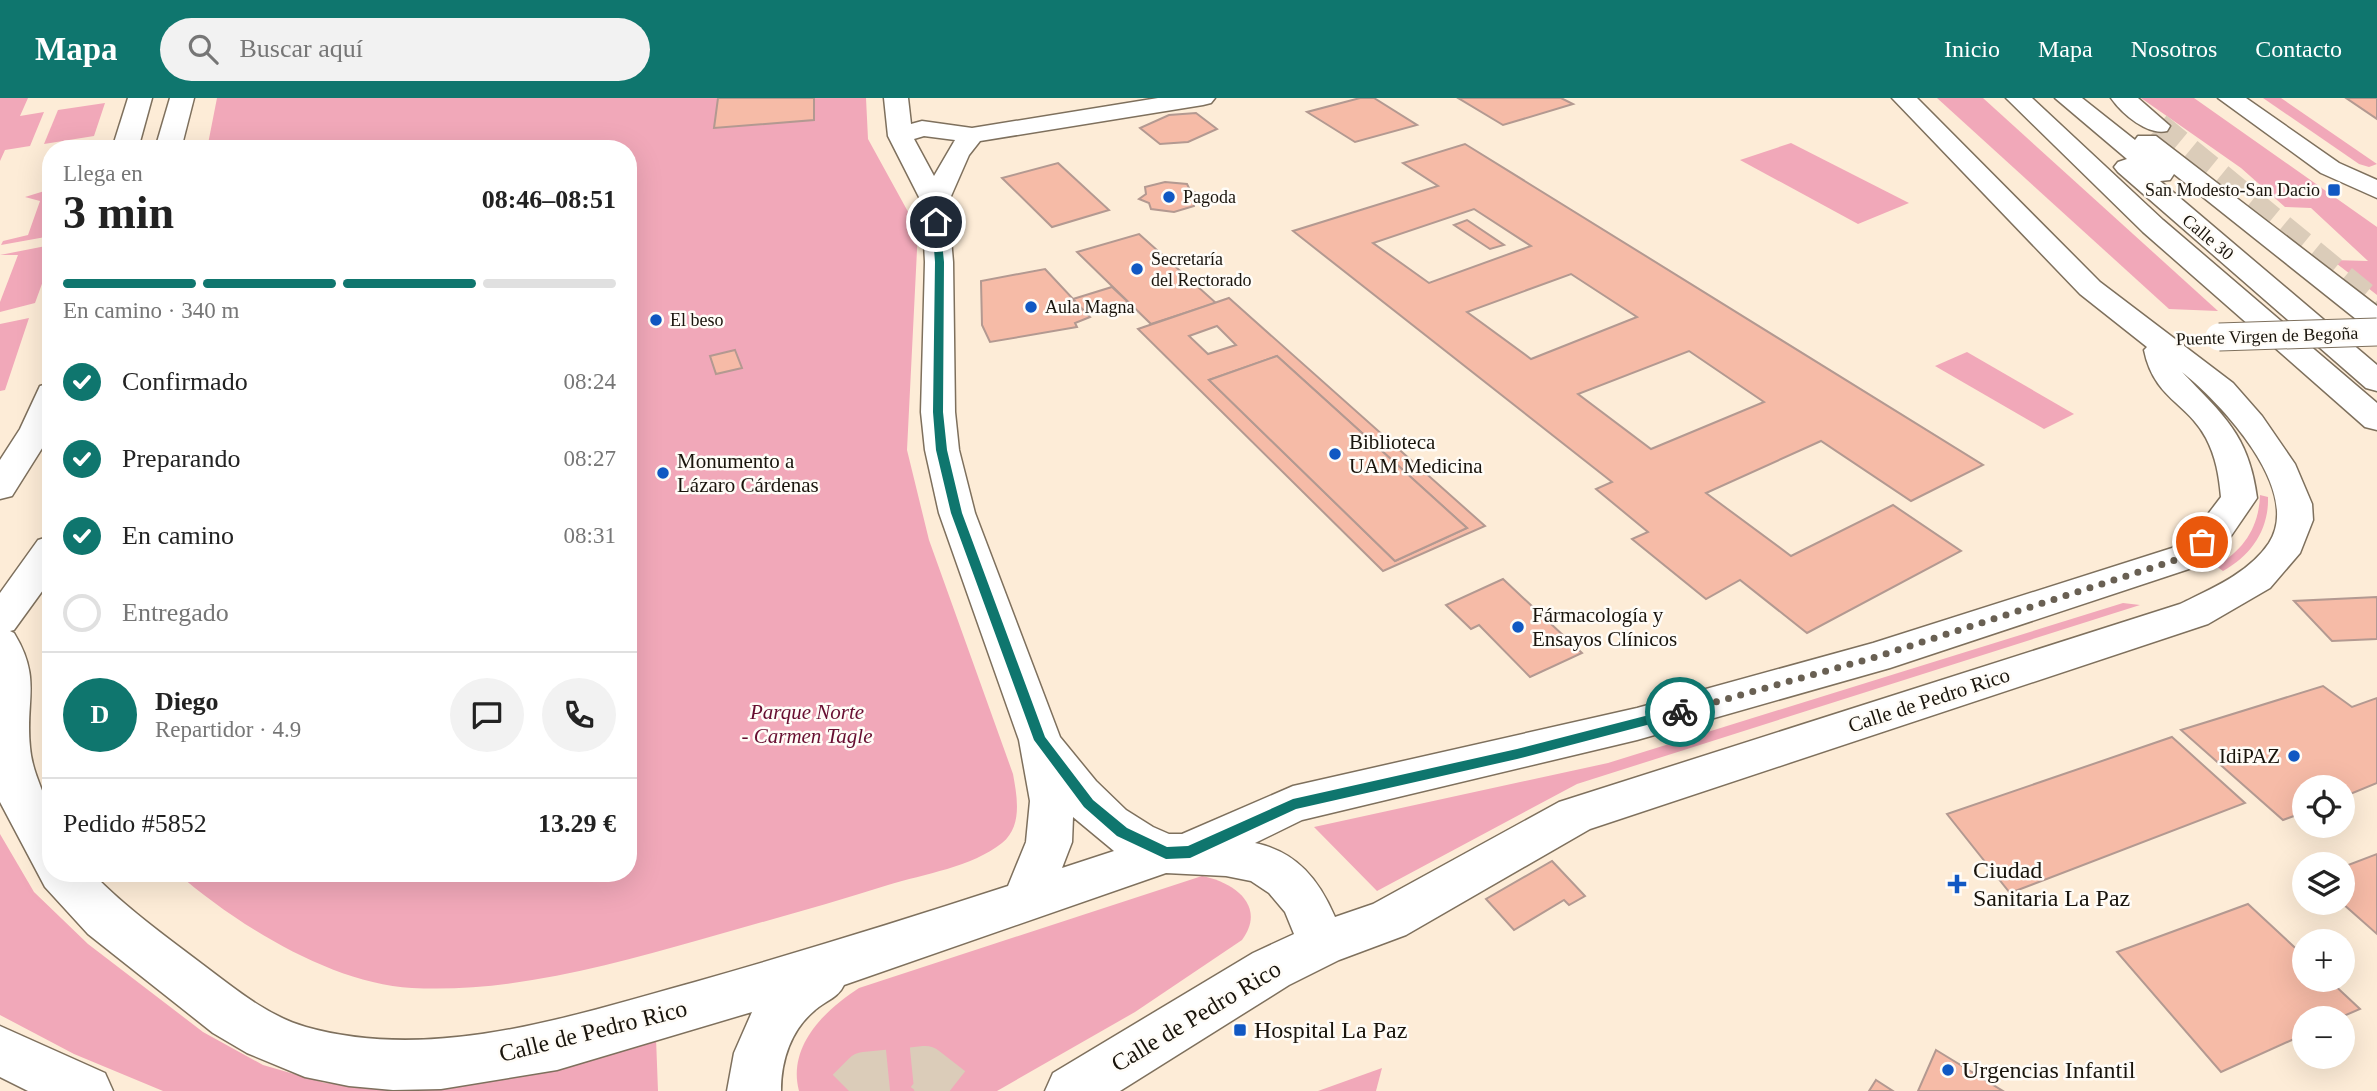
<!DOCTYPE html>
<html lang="es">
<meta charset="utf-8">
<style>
:root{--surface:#fff;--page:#f2f2f2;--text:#222;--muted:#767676;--line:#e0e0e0;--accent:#0f766e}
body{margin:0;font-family:"Times New Roman",serif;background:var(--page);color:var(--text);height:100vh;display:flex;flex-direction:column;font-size:26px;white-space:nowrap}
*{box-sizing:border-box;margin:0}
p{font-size:23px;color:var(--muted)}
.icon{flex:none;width:38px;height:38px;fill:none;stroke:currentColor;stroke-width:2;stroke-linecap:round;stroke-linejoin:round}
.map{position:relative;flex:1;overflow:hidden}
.drawer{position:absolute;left:42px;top:42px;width:595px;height:742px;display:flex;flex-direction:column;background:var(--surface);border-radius:28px;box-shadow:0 7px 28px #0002}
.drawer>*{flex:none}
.controls{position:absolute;left:2292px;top:677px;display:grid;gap:14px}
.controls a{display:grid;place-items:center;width:63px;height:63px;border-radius:50%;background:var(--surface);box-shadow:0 7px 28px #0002;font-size:35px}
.pin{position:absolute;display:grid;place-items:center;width:60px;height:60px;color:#fff;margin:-30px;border:4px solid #fff;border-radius:50%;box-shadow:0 2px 7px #0007}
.courier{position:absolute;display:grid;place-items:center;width:70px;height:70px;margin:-35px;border:5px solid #0f766e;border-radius:50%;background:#fff;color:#222;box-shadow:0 2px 9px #0007}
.summary em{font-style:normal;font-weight:800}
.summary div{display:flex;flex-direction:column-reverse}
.summary{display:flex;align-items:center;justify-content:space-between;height:119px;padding:0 21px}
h1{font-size:46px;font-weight:800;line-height:52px}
.bar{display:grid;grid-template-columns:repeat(4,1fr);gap:10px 7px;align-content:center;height:84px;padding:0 21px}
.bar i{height:9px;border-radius:5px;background:var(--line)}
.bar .active{background:var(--accent)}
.bar p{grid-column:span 4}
.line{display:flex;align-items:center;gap:18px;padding:0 21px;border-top:2px solid var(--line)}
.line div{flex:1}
.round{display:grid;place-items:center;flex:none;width:74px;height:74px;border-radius:37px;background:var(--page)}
ol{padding:0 21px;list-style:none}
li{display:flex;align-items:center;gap:21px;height:77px}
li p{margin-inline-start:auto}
li .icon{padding:7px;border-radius:50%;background:var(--accent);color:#fff;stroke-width:4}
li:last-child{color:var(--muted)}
li i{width:38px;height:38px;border:4px solid var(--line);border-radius:50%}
header{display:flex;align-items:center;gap:42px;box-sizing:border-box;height:98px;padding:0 35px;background:var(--accent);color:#fff}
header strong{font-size:33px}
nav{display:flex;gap:38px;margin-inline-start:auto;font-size:24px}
.search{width:490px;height:63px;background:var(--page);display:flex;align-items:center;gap:18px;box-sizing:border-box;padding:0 24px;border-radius:38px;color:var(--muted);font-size:26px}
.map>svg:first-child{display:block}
</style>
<header>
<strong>Mapa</strong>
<div class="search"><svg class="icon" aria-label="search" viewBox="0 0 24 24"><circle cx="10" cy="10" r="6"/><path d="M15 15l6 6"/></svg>Buscar aquí</div>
<nav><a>Inicio</a><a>Mapa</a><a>Nosotros</a><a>Contacto</a></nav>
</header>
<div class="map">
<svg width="2377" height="993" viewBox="0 0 2377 993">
<rect width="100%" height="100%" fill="#fdecd7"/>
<!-- green -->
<g fill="#f1a8b9">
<polygon points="0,0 28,0 20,18 44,14 30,48 5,52 0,63"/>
<path d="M217,0H866L868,41L918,132L907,352L929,442L1013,676C1017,698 1023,728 1002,745C972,769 924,776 888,787C825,807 762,824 699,842C607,868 509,895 412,890C332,886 237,827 177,775H628V51H207Z"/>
<polygon points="1937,0 1983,0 2218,213 2169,211"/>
<polygon points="2141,0 2194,0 2377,129 2377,197 2332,162 2368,163 2311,110 2285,109 2241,70"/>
<polygon points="2263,0 2281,0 2377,66 2369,69 2359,66"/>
<polygon points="105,5 94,38 44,46 58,12"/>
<polygon points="1791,45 1909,105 1858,126 1740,62"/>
<polygon points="51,91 51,138 1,147 3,143 28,137 40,103 25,99"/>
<polygon points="51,147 51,161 35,205 0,214 0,204 18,157 0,157"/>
<polygon points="29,220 5,292 0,293 0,226"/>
<polygon points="1967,254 2074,316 2044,331 1935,268"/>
<path d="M2260,397L2268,399C2269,431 2252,457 2223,473L2216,468C2244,452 2259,429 2260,397Z"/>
<polygon points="2123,505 2140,507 1577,686 1377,793 1314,729 1608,665"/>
<polygon points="0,736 34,794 88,846 203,934 263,967 325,985 394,989 656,940 658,993 163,993 74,956 0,917"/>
<path d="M1202,778C1234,784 1267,808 1242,842L1135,914L997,993H799C787,948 825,912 859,890Z"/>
<polygon points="1382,970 1376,993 1318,993"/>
</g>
<!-- building -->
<g fill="#f6bba7" stroke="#b39991" stroke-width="2" fill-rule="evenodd">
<polygon points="718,0 814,0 814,22 714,30"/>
<polygon points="1360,0 1374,0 1417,27 1355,44 1307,14"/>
<polygon points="1458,0 1561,0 1573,6 1503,27"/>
<polygon points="2346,0 2377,0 2377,21"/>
<polygon points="1196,15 1217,31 1188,44 1160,46 1140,30 1169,17"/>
<path d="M1465,46L1983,367L1911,403L1821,343L1706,395L1791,458L1893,407L1961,453L1807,535L1740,482L1706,501L1632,441L1648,434L1596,391L1612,384L1293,133L1438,88L1403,65ZM1474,111L1531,148L1429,185L1373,145ZM1571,176L1637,219L1531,261L1467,214ZM1689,253L1764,304L1651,351L1578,296Z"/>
<polygon points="1058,65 1109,112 1052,129 1002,80"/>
<polygon points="1165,84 1187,86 1190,92 1200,97 1194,101 1194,108 1174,114 1151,111 1149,105 1139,101 1146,96 1145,89"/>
<polygon points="1467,122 1504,147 1490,151 1454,127"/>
<polygon points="1139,136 1216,205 1151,226 1077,154"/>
<polygon points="1045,171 1090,219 1075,225 1077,229 990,244 982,227 981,183"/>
<polygon points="1112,189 1128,204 1087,216 1073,201"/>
<path d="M1229,200L1485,428L1383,473L1138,231ZM1217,228L1236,247L1208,256L1189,238ZM1277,258L1467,430L1395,463L1209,282Z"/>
<polygon points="735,252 742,270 716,276 710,258"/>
<polygon points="1277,258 1467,430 1395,463 1209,282"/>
<polygon points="1503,481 1582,555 1530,579 1479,527 1471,531 1446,507"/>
<polygon points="2377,499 2377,541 2332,543 2294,503"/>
<polygon points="2323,588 2352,609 2377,600 2377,685 2343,699 2343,690 2305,690 2305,714 2283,722 2181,632"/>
<polygon points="2172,639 2245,705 2010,795 1947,716"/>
<polygon points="2377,756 2377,836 2342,805 2343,769"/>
<polygon points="1552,763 1585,798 1569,807 1564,802 1514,832 1486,801"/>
<polygon points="2248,806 2305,859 2305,882 2329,882 2360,911 2339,920 2305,920 2305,936 2221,974 2117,854"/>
<polygon points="1936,952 2003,993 1918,993"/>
<polygon points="1876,982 1893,993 1869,993"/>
</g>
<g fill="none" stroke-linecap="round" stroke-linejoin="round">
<!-- minor-tunnel -->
<polyline stroke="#dbccb9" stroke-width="46" stroke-dasharray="46 24" stroke-linecap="butt" points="849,993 865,977 925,971 953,993"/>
<!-- highway-tunnel -->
<polyline stroke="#dbccb9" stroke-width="27" stroke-dasharray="27 13" stroke-linecap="butt" points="2158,28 2377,208"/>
<!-- minor casing -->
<g stroke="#7e705d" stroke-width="3">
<g id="minor">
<polygon points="128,0 152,0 138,51 112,51"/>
<polygon points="170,0 194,0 181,51 155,51"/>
<path d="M884,0H908L911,26L922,23L972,30L1158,0H1215L1211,5L1203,7L980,43L969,57L948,105L953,164L955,314L959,352L975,415L1060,639L1096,683L1126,712L1153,729L1169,736H1182L1293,688L1637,610L1873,545L2172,450L2205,420L2221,399C2219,378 2216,359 2206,340C2187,304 2154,301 2144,252L2147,249L2080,196L1892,0H1917L2100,184L2233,285L2262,318L2295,366L2312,406L2313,422L2300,455L2270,490L2208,526L1590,731L1406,837L1339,862L1289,887L1120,993H1045L1053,975L1253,855L1294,836L1285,814L1269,795L1251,783L1226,778L1166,775L844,887C838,900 825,903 815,912C791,932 781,962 781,993H727L734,955L752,914L557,972L441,991L393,992L349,988L305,979L247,955L213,935L88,836L45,789L0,704V495L38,442L51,438V481L14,532L10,533L14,535C42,581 25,601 30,649C32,674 44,693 50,716C55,733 51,758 51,775H92C126,810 164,837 202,866C234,890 267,918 306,929C434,965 571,918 695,884C800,854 904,822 1008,788L1026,744L1030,703L1019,642L939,415L925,352L921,314L925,164L922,105L888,38ZM924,38L955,42L934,78L914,41ZM2182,274C2221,305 2303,392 2269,445C2249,475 2211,491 2180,506L1559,704L1373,806L1335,819C1319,782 1297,754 1255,745L1302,722L1637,642L1890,570L2198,468L2231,438L2257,400C2249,337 2223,317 2182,274ZM1073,719L1114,753L1062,770L1072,744Z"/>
<polygon points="2218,0 2246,0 2339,65 2377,82 2377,100 2321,75"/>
<polygon points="51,285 51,336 12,398 0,401 0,362 20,331 40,288"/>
<polygon points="0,928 105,975 113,993 28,993 0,979"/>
</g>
</g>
<!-- highway casing -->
<g stroke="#7e705d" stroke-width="3">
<g id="highway">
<polygon points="2006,0 2032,0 2163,122 2377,305 2377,332 2365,329 2143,134"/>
<polygon points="2055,0 2082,0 2135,42 2138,38 2156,38 2377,208 2377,232 2366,229 2174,76 2170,82 2160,83 2377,267 2377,293 2366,290 2118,74 2114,69 2118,64 2127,61"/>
<path d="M2111,0H2138L2170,28L2167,33C2148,38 2122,16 2111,0Z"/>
</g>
</g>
<!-- minor -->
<use href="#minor" fill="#fff" fill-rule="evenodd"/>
<!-- highway -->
<use href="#highway" fill="#fff" fill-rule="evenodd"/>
<!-- minor-bridge casing -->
<g stroke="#7e705d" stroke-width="29" stroke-linecap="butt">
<polyline id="minor-bridge" points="2219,239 2377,234"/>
</g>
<!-- minor-bridge -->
<use href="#minor-bridge" stroke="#fff" stroke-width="27"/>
</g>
<!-- route -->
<polygon fill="#0f766e" points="936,121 940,124 944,164 943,314 947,352 962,415 1045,639 1093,702 1127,730 1167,749 1188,748 1293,701 1517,651 1680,609 1686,614 1685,617 1517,661 1296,711 1190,760 1166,761 1117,738 1084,709 1034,642 951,415 936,352 933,314 935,164 932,124"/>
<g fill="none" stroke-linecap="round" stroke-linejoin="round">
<!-- done -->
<polyline stroke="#696053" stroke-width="7" stroke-dasharray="0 12.6" points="1680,614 1876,559 2185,459 2202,444"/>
</g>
<!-- markers -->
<g fill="#1158c3" stroke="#fffcf7" stroke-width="2.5">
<rect x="2327" y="85" width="14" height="14" rx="3.5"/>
<circle cx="1169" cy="99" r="7"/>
<circle cx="1137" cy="171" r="7"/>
<circle cx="1031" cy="209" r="7"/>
<circle cx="656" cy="222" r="7"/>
<circle cx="1335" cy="356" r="7"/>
<circle cx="663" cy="375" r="7"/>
<circle cx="1518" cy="529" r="7"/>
<circle cx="2294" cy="658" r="7"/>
<path d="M1953.5 775.5h7v7h7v7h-7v7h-7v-7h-7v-7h7z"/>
<rect x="1233" y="925" width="14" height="14" rx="3.5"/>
<circle cx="1948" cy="972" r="7"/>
</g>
<g text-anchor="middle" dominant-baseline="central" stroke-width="5" stroke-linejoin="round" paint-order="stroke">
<!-- far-poi labels -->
<g font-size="18" fill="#19140c" stroke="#fffcf7" text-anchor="start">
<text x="2320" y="92" text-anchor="end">San Modesto-San Dacio</text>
<text x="1183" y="99">Pagoda</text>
<text x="1151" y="161">Secretaría<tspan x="1151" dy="21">del Rectorado</tspan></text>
<text x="1045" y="209">Aula Magna</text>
<text x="670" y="222">El beso</text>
</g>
<!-- far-street labels -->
<g font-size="18" fill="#19140c" stroke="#fffcf7">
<text transform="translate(2208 139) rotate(40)">Calle 30</text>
<text transform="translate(2267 238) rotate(-2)">Puente Virgen de Begoña</text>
</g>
<!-- poi labels -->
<g font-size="21" fill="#19140c" stroke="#fffcf7" text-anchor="start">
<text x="1349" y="344">Biblioteca<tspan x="1349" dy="24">UAM Medicina</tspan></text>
<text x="677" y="363">Monumento a<tspan x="677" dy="24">Lázaro Cárdenas</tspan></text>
<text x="1532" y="517">Fármacología y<tspan x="1532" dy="24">Ensayos Clínicos</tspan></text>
<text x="2280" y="658" text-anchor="end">IdiPAZ</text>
</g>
<!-- street labels -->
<g font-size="21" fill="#19140c" stroke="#fffcf7">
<text transform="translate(1929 602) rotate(-18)">Calle de Pedro Rico</text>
</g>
<!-- park labels -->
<g font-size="21" font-style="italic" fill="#670e31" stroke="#fffcf7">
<text x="807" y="614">Parque Norte<tspan x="807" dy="24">- Carmen Tagle</tspan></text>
</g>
<!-- near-poi labels -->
<g font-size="24" fill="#19140c" stroke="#fffcf7" text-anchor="start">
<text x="1973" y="772">Ciudad<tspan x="1973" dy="28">Sanitaria La Paz</tspan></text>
<text x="1254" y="932">Hospital La Paz</text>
<text x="1962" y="972">Urgencias Infantil</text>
</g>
<!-- near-street labels -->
<g font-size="24" fill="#19140c" stroke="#fffcf7">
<text transform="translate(1196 918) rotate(-31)">Calle de Pedro Rico</text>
<text transform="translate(593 933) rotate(-14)">Calle de Pedro Rico</text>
</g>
</g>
</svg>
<div class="controls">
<a><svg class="icon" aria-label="locate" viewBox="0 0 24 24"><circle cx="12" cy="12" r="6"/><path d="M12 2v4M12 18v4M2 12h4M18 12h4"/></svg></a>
<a><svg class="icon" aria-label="layers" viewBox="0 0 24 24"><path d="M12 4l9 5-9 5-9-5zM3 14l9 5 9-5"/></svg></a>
<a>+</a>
<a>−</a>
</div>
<div class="pin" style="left:2202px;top:444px;background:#ea580c"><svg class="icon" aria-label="bag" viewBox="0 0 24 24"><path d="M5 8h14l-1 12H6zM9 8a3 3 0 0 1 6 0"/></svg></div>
<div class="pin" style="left:936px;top:124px;background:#1f2937"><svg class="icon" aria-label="home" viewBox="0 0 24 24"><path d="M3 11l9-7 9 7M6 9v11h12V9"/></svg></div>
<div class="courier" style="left:1680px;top:614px"><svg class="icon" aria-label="bike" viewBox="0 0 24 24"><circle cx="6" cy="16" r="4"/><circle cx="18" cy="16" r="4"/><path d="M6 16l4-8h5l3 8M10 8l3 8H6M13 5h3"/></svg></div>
<section class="drawer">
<div class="summary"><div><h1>3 min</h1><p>Llega en</p></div><em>08:46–08:51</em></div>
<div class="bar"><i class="active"></i><i class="active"></i><i class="active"></i><i></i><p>En camino · 340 m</p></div>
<ol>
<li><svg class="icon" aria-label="check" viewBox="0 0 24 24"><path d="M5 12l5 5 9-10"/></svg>Confirmado<p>08:24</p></li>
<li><svg class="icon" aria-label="check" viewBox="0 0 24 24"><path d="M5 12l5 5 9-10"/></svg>Preparando<p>08:27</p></li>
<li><svg class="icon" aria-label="check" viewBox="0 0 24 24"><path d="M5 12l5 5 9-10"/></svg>En camino<p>08:31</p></li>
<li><i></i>Entregado</li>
</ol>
<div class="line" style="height:126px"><b class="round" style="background:var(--accent);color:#fff">D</b><div><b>Diego</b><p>Repartidor · 4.9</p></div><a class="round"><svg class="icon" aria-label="chat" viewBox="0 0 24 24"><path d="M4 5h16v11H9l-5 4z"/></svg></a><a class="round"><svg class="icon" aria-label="phone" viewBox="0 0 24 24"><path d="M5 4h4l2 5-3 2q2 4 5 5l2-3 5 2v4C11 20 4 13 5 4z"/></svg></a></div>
<div class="line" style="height:91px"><div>Pedido #5852</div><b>13.29 €</b></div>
</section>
</div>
